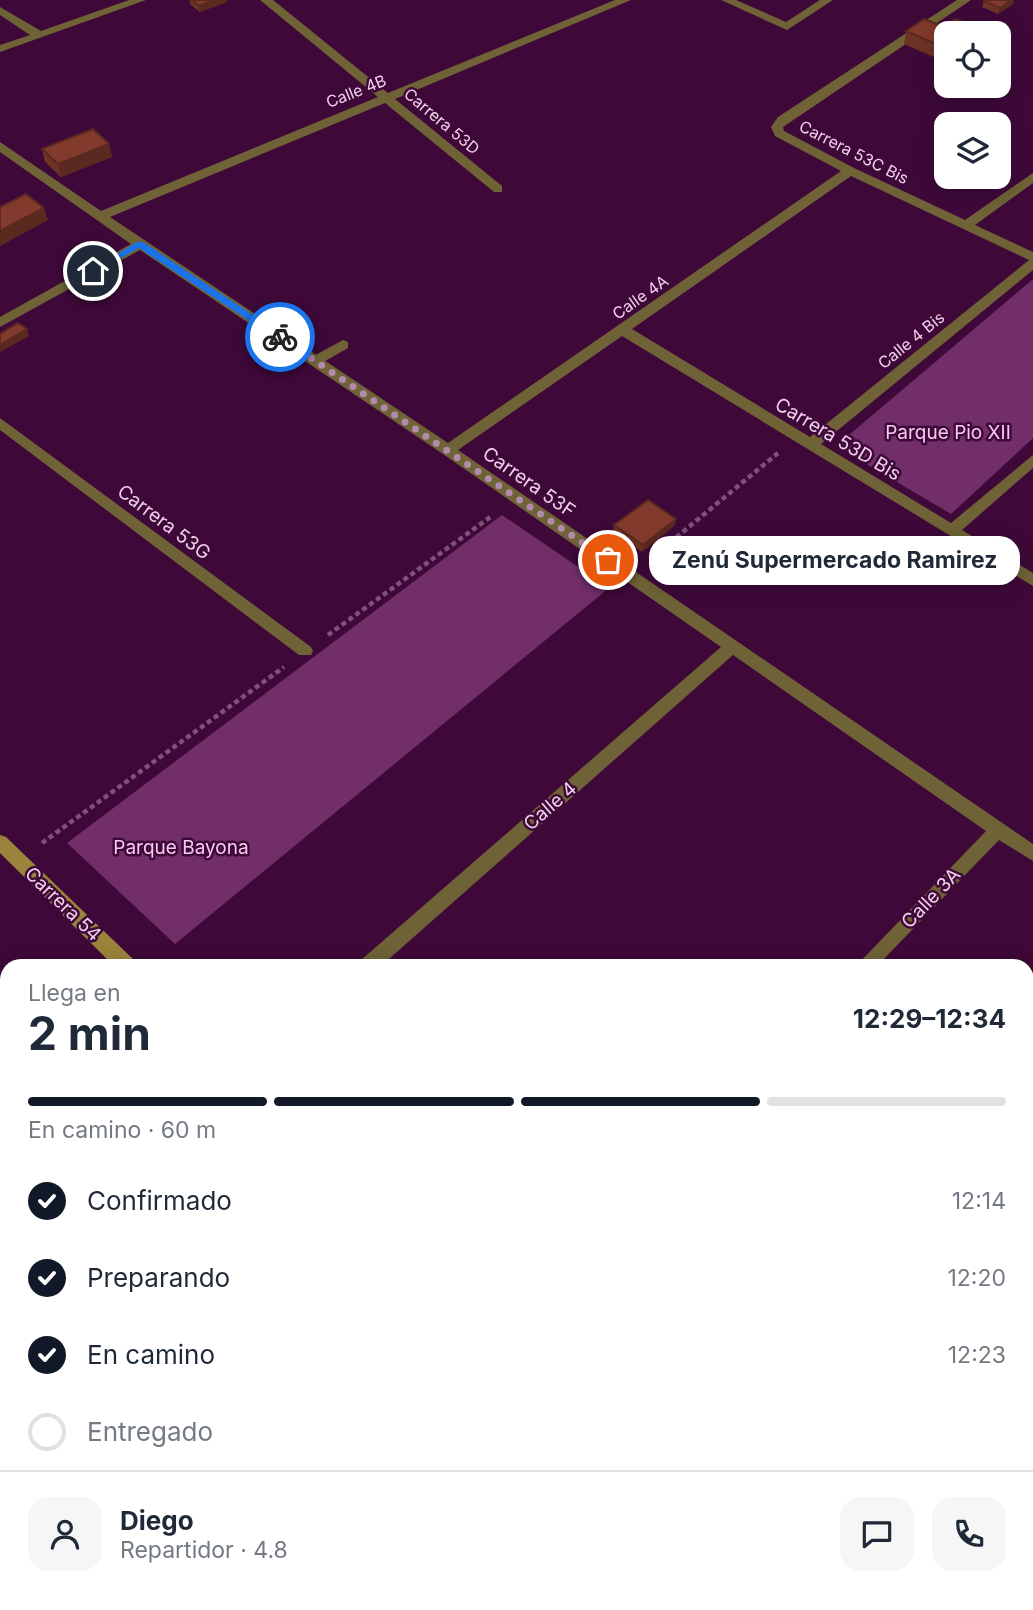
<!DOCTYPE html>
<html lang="es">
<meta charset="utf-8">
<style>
:root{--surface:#fff;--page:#f6f6f7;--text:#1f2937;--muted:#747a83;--line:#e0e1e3;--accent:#111827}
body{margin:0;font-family:Inter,sans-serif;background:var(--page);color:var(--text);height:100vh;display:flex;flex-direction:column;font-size:26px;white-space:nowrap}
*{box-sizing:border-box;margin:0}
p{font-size:23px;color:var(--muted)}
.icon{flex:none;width:38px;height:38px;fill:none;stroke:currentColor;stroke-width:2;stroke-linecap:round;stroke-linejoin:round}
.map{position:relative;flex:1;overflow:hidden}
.drawer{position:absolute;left:0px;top:959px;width:1034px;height:651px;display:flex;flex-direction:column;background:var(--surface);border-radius:21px 21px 0 0;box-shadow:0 4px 18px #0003}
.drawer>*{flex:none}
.fabs{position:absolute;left:934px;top:21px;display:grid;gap:14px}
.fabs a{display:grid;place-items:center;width:77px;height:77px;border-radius:14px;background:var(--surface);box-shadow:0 4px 18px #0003;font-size:35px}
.pin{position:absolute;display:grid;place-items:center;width:60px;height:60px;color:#fff;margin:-30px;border:4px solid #fff;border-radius:50%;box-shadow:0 2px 7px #0007}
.courier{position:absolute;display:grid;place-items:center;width:70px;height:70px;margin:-35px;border:5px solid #1a73e8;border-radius:50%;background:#fff;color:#222;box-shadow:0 2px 9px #0007}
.bubble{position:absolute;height:49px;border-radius:21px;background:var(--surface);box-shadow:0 4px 18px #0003;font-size:23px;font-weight:700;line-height:49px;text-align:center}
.summary em{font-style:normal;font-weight:700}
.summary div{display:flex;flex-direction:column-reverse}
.summary{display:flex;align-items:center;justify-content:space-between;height:119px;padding:0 28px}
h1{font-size:46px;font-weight:700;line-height:52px}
.bar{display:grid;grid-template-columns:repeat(4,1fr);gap:10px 7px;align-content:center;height:84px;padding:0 28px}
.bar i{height:9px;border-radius:5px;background:var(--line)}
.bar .on{background:var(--accent)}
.bar p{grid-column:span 4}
.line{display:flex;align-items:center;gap:18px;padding:0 28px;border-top:2px solid var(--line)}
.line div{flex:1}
.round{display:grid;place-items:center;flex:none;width:74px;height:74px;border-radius:21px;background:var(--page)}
ol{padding:0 28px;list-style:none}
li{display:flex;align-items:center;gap:21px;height:77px}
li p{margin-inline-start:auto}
li .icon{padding:7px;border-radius:50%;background:var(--accent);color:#fff;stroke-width:4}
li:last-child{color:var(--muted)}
li i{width:38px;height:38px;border:4px solid var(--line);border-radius:50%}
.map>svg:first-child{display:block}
</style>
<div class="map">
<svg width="1033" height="1610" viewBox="0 0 1033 1610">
<rect width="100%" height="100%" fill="#3e0939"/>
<!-- green -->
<g fill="#712e69">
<polygon points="1033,279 1033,438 951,514 836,446"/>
<polygon points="502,515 609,588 175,944 67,843"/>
<polygon points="7,1324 7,1603 101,1603 93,1610 0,1610 0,1330"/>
</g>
<!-- water -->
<polygon fill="#021519" points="1033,1507 1033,1610 953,1610 959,1603 1027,1603 1027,1515"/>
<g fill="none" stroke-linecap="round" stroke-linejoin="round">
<!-- path-far1 -->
<g stroke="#80527b" stroke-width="4.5" stroke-dasharray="5 3.5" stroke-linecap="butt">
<polyline points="650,559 778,453"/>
<polyline points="328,635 493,515"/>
<polyline points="42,843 284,667"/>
</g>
<!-- path -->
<g stroke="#80527b" stroke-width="5" stroke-dasharray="6 4.5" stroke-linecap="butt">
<polyline points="0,1422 7,1431"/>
<polyline points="1027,1448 1033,1453"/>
<polyline points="143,1603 149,1610"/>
</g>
<!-- lane -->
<g fill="#6f6236" fill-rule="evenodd">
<polygon points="721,0 736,0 786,22 820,0 833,0 787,30"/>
<polygon points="343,340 348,342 348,348 320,364 310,364 310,358"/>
</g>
<!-- street -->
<g fill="#6f6236" fill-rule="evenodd">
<polygon points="129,0 146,0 0,52 0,45 30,35 0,15 0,7 41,31"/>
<path d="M260,0H273L388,93L615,0H631L395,99L502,186V192H494L385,103L110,217L448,443L841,171L775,136L771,127L778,117L957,0H971L783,127L784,131L854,168L965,220L1033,173V183L975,225L1033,252V270L821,444L951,523L1033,455V468L962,530L1033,573V586L622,336L458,450L1033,844V861L999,840L877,966H856L986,831L733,655L381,966H359L361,960L721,647L443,454L140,250L0,327V317L131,244L0,152V142L101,211L378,97ZM851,176L1029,260L810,437L632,329Z"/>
<polygon points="0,418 311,647 313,651 311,655 299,655 0,430"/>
<polygon points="7,1272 7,1297 0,1300 0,1275"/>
</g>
<!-- secondary -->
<g fill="#9a843b" fill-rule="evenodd">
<polygon points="0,835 6,837 134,960 136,966 114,966 0,853"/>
<polygon points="1033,1366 1033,1394 1027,1396 1027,1368"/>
<polygon points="766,1603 795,1603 798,1610 769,1610"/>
<polygon points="837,1603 863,1603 860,1610 834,1610"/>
</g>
</g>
<!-- wall -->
<g fill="#6f3226">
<polygon points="190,0 227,0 227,2 200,12 190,4"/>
<polygon points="984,1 1013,4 998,14 982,7"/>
<polygon points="971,25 970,32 947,33 947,63 904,44 906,31 943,27"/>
<polygon points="109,144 112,157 61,177 45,162 42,149"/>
<polygon points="676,519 675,525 642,552 613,532 614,525"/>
</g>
<!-- shaded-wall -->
<g fill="#5a291f">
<polygon points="215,0 227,0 227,2 200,12 199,6"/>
<polygon points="1011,0 1014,0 1013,4 998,14 1000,8"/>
<polygon points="971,25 970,32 968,33 961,33"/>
<polygon points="109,144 112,157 61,177 58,164"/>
<polygon points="44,208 48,220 0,246 0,231"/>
<polygon points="27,329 29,336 0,352 0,345"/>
<polygon points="676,519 675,525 642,552 643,545"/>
</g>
<!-- building -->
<g fill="#813a2c" stroke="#5a291f" stroke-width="2">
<polygon points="192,0 215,0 199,6"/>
<polygon points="985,0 1011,0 1000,8 984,1"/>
<polygon points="924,19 959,33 947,33 947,49 906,31"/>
<polygon points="955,19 971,25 961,33 943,27"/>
<polygon points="93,129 109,144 58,164 42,149"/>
<polygon points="26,194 44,208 0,231 0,207"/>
<polygon points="18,323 27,329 0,345 0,334"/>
<polygon points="648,500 676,519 643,545 614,525"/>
</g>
<!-- route -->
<polygon fill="#1a73e8" points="137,242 143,242 283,335 283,339 277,339 139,248 96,272 89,271"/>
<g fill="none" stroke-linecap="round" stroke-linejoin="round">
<!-- done -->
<polyline stroke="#b28aad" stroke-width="7" stroke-dasharray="0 12.6" points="280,337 608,560"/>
</g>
<g text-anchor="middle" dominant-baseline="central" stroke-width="5" stroke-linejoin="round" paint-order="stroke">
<!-- far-street labels -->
<g font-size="16" fill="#f1d0eb" stroke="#3e0939">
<text transform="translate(356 91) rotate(-22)">Calle 4B</text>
<text transform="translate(442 121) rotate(40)">Carrera 53D</text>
<text transform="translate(854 152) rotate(27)">Carrera 53C Bis</text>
<text transform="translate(640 297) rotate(-35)">Calle 4A</text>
<text transform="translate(911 340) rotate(-39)">Calle 4 Bis</text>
</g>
<!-- park labels -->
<g font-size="19" fill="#f7cbef" stroke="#3e0939">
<text x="948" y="432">Parque Pio XII</text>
<text x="181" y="847">Parque Bayona</text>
</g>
<!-- street labels -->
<g font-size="19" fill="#f1d0eb" stroke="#3e0939">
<text transform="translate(838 439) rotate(31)">Carrera 53D Bis</text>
<text transform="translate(529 482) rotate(35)">Carrera 53F</text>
<text transform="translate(164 522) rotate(37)">Carrera 53G</text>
<text transform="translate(550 806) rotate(-41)">Calle 4</text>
<text transform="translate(931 898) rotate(-46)">Calle 3A</text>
<text transform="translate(63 904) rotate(44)">Carrera 54</text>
</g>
</g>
</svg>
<div class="fabs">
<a><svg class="icon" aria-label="locate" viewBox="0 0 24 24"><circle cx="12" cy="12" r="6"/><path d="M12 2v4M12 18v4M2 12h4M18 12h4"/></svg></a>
<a><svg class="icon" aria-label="layers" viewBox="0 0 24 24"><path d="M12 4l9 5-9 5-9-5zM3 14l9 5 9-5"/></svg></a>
</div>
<div class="pin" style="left:608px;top:560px;background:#ea580c"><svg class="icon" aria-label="bag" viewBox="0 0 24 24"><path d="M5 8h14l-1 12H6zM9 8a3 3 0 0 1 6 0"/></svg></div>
<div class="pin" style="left:93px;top:271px;background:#1f2937"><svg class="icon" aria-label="home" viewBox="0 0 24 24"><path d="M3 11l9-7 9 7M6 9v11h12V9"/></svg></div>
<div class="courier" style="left:280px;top:337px"><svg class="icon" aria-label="bike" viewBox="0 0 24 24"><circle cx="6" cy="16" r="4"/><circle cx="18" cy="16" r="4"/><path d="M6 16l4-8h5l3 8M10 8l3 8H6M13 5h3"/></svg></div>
<div class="bubble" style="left:649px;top:536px;width:371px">Zenú Supermercado Ramirez</div>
<section class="drawer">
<div class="summary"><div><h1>2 min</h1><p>Llega en</p></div><em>12:29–12:34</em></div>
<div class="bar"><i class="on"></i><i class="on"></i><i class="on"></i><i></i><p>En camino · 60 m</p></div>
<ol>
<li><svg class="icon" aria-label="check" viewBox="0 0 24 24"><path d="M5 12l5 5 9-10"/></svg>Confirmado<p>12:14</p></li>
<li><svg class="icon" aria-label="check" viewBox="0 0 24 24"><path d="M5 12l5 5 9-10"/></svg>Preparando<p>12:20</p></li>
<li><svg class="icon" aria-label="check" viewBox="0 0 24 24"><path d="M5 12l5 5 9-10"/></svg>En camino<p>12:23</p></li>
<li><i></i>Entregado</li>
</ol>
<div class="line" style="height:126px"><a class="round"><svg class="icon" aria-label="person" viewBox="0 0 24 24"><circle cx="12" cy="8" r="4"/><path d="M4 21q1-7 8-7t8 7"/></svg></a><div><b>Diego</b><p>Repartidor · 4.8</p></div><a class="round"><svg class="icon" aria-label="chat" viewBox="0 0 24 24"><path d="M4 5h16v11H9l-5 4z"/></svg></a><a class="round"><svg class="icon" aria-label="phone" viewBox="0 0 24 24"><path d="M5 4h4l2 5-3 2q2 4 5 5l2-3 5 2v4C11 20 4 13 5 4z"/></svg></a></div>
</section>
</div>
